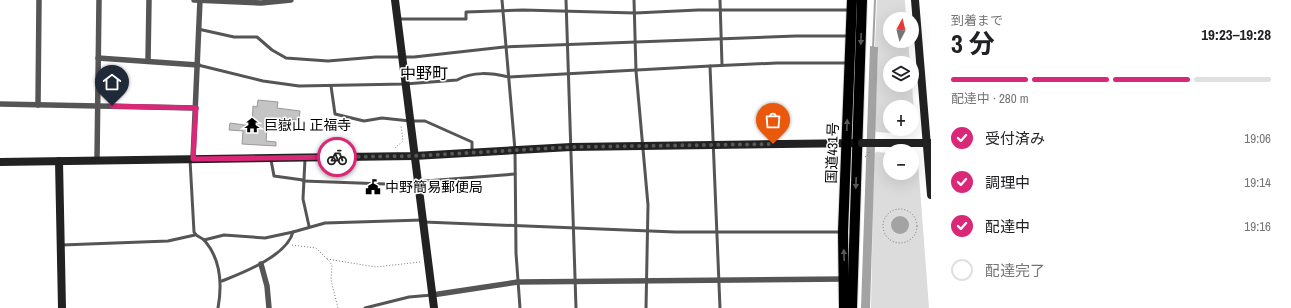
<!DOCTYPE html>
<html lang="ja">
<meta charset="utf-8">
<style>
:root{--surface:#fff;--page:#f2f2f2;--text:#202124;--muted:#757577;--line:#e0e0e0;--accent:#db2777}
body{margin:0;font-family:"Archivo Narrow","Noto Sans JP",sans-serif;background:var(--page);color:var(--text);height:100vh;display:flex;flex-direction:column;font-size:15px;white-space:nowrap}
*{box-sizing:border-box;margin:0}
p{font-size:13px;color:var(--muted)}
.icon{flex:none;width:22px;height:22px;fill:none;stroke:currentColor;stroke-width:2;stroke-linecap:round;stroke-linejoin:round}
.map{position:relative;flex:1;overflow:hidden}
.side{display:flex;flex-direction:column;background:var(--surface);width:360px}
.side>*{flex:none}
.needle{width:26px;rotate:7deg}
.buttons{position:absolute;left:883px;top:12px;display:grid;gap:8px}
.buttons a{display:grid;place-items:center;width:36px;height:36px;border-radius:50%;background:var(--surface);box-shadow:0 4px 16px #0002;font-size:20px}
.pin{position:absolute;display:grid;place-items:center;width:34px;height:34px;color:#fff;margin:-41px -17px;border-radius:50% 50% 50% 0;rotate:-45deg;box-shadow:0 0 4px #0007}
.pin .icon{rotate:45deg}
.courier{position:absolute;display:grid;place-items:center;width:40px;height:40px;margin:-20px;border:3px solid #db2777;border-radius:50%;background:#fff;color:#222;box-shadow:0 1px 5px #0007}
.headline em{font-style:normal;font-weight:700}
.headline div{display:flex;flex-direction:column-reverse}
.headline{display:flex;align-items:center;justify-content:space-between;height:68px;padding:0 20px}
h1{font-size:26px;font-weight:700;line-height:30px}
.bar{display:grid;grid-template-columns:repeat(4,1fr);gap:6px 4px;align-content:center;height:48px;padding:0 20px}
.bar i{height:5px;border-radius:3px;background:var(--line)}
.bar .on{background:var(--accent)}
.bar p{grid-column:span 4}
ol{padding:0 20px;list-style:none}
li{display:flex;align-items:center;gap:12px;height:44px}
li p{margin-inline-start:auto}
li .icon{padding:4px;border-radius:50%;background:var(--accent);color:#fff;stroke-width:4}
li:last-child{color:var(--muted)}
li i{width:22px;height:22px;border:2px solid var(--line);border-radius:50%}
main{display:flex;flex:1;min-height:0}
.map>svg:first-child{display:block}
</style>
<main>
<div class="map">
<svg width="931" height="308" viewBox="0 0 931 308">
<rect width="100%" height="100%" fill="#fff"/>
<!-- green -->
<g fill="#dcdcdc">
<polygon points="877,0 905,0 906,19 890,19 890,41 908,41 910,63 890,63 890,85 912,85 915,124 912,128 912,107 890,107 890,129 911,129 906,134 876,132 875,130 878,47 875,46"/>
<polygon points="876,152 890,153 890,173 912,173 912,158 918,162 929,308 871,308 874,154"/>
</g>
<!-- water -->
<g fill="#a3a3a3">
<polygon points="870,46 878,47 870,308 861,308"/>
<circle cx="900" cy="225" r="9"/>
</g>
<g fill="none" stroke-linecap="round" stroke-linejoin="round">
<!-- stream -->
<polyline stroke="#a3a3a3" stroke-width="2" points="873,49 875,0"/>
</g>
<!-- building -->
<polygon fill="#c4c4c4" stroke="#999" points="258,100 278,102 277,108 300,111 299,120 277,119 276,131 267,130 266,141 276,142 276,146 242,144 243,131 229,130 230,123 252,126 253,106 257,107"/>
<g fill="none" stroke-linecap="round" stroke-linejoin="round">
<!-- highway casing -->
<g stroke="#dbdbdb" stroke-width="12">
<g id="highway">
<polyline points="844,308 843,232 852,0"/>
<polyline points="852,308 862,0"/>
</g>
</g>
<!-- path -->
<g stroke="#777" stroke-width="1" stroke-dasharray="1 2" stroke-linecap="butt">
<polyline points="395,148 403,141 401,125"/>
<polyline points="865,157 869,154 869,150"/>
<circle cx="900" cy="226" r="17"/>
<polyline points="292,245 316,248 330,262 332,266 331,280 338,308"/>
<polyline points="327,259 376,267 420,262"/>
</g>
<!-- lane -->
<g stroke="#555" stroke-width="3">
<polyline points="502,0 515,150 516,253 520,308"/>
<polyline points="566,0 576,308"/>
<polyline points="634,0 636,71 648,205 646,308"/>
<polyline points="720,0 722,65"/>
<polyline points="399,19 466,19 466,12 523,10 635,13 698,10 850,10"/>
<polyline points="198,29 234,37 257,37 272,50 286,58 328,61 376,57 414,57 504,47 796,36 849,36"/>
<path d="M198,65L263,81L299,86L405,84L457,80C473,71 491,73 509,77L710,66L777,63H847"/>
<polyline points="710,66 720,308"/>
<polyline points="331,86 335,114 364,121 382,118 410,121 425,121 472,142 472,151"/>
<polyline points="305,159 303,199 309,226"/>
<path d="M190,160L194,232C196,237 202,237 205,241C221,260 222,286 218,308"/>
<polyline points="271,160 274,176 303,180"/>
<polyline points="303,181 386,184 515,174"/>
<polyline points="424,222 675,232 840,232"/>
<polyline points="204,240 224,235 265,238 293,232"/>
<polyline points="62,245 168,241 195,235"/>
<path d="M222,281C242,273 287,256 293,232L325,223L422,220"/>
<polyline points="365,308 409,297 432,295"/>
</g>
<!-- street -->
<g stroke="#555" stroke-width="5.5">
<polyline points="194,0 261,3 291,0"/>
<polyline points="98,58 198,65"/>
<polyline points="148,61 149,0"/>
<polyline points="0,104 196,108"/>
<polyline points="38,105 39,0"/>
<polyline points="193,159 200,0"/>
<polyline points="97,160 99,0"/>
<polyline points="261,264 267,286 269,308"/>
<polyline points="432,295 518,282 845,279"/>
</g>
<!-- secondary -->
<g stroke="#222" stroke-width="8">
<polyline points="395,0 434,308"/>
<polyline points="915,0 931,195"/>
<polyline points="881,143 931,143"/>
<polyline points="59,161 62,308"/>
<polyline points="0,162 414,156 571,147 862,143"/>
</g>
<!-- highway -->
<use href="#highway" stroke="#000" stroke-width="10"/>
<!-- secondary-bridge -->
<polyline stroke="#222" stroke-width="8" points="862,143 881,143"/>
</g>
<!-- one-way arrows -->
<defs><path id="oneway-solid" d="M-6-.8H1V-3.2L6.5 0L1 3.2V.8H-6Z"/></defs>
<g fill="#595959">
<use href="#oneway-solid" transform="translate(861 39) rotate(92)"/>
<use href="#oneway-solid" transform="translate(847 125) rotate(-88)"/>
<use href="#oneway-solid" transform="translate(856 183) rotate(92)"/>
<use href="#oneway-solid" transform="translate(844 255) rotate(-92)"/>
</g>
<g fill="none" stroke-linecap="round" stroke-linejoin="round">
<!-- done -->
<polyline stroke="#595959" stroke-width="4" stroke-dasharray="0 7.2" points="337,157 414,156 571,147 773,144"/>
<!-- route -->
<polyline stroke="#db2777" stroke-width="5" points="112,106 196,108 193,159 337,157"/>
</g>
<!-- icons -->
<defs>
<g id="temple-bare" transform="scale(1.2)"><path d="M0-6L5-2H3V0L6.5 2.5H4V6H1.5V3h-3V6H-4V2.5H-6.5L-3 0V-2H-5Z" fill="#000" stroke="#fff" stroke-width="2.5" paint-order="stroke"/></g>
<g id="civic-bare" transform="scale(1.2)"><path d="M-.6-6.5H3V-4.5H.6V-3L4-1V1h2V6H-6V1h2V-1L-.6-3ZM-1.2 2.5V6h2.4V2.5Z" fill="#000" stroke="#fff" stroke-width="2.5" paint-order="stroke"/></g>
</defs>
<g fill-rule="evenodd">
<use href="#temple-bare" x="252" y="125"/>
<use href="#civic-bare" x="373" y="187"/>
</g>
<g text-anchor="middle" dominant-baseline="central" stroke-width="3" stroke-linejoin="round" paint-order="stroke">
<!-- poi labels -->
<g font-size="14" fill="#000" stroke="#fff" text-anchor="start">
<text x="264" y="125">巨嶽山 正福寺</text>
<text x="385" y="187">中野簡易郵便局</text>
</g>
<!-- street labels -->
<g font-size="14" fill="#000" stroke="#fff">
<text transform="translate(832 153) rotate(-88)">国道431号</text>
</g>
<!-- quarter labels -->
<g font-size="16" fill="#000" stroke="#fff">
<text x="424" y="73">中野町</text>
</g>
</g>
</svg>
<div class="buttons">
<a><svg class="needle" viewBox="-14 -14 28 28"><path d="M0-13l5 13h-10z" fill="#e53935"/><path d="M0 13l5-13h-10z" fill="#757577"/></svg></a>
<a><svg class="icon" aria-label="layers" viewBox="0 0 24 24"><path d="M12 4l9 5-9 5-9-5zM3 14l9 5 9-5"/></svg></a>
<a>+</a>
<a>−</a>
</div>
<div class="pin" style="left:773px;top:144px;background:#ea580c"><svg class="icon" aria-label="bag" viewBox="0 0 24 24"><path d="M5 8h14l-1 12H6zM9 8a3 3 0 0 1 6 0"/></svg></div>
<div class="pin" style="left:112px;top:106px;background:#1f2937"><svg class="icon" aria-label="home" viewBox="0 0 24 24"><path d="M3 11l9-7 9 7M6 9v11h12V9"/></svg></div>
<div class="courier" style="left:337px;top:157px"><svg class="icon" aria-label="bike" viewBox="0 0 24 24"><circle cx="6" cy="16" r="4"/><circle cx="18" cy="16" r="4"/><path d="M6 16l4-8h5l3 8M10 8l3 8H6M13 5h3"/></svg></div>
</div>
<section class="side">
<div class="headline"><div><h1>3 分</h1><p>到着まで</p></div><em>19:23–19:28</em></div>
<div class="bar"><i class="on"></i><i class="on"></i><i class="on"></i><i></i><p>配達中 · 280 m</p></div>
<ol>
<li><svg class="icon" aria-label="check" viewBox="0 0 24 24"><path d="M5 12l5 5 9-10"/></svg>受付済み<p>19:06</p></li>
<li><svg class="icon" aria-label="check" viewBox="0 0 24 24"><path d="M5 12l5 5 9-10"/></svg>調理中<p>19:14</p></li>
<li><svg class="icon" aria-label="check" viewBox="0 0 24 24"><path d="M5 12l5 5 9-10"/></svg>配達中<p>19:16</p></li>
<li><i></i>配達完了</li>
</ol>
</section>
</main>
